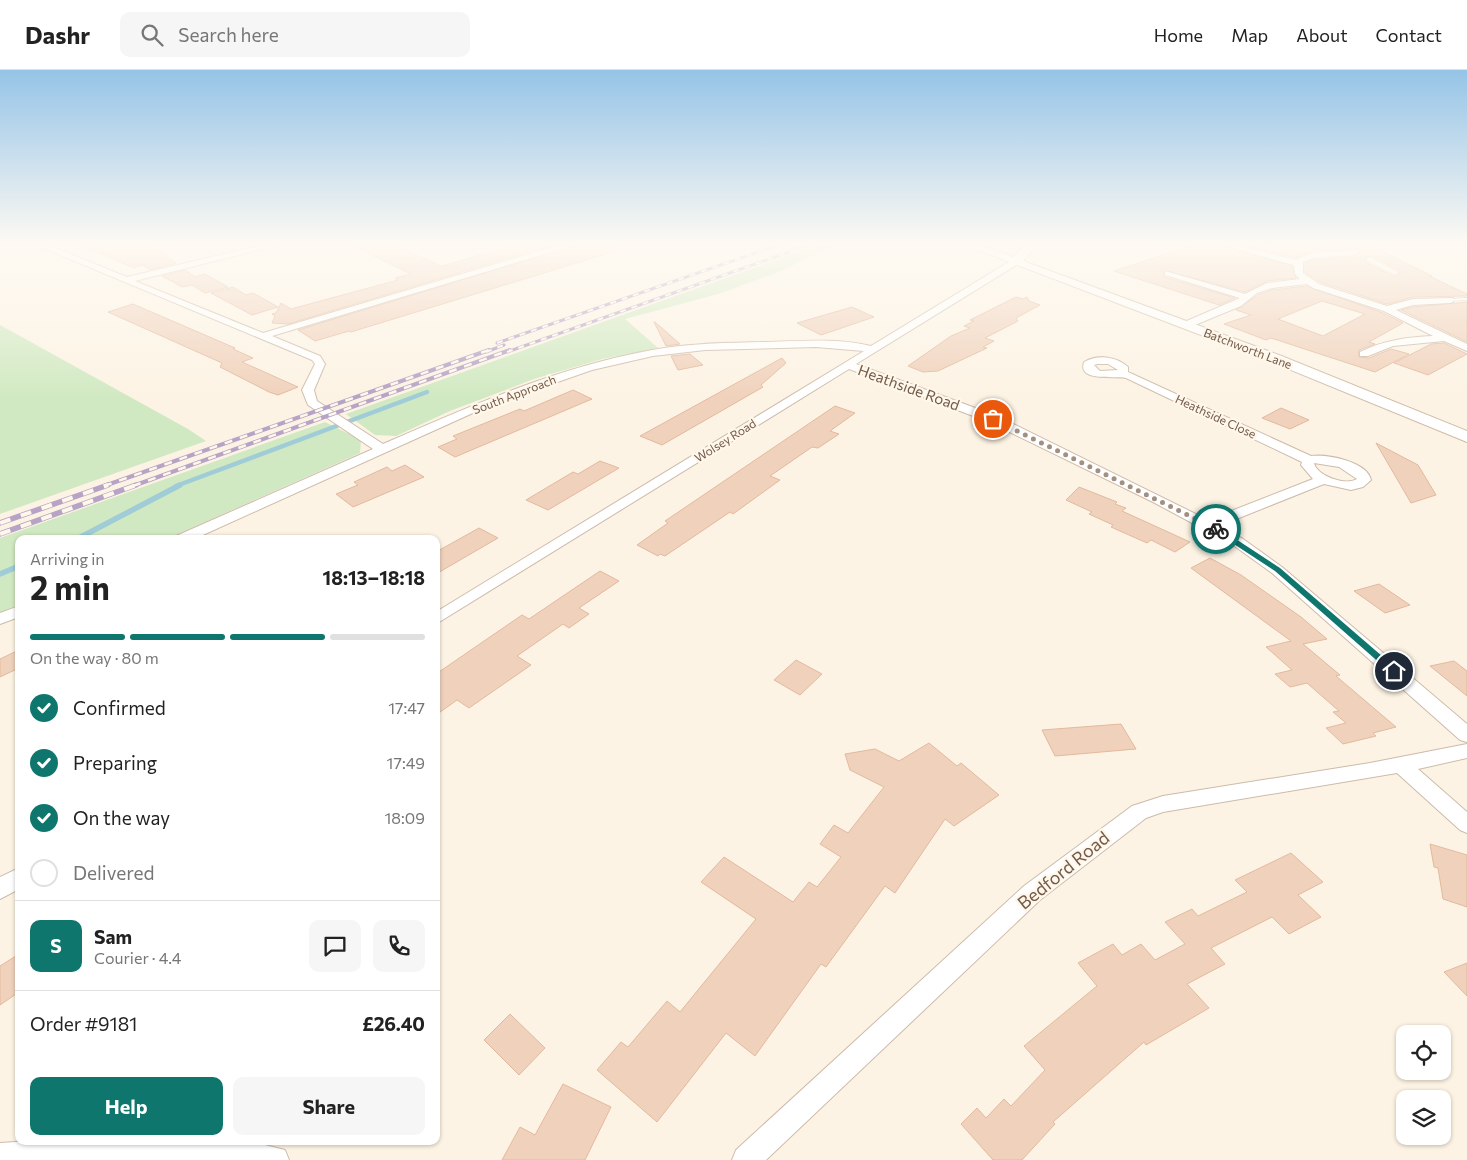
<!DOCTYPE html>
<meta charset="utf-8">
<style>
:root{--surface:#fff;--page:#f6f6f6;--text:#222;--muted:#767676;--line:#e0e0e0;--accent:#0f766e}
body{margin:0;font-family:Commissioner,sans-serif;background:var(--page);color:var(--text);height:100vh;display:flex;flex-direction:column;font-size:19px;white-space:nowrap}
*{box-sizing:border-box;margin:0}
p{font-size:16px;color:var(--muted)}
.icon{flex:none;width:28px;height:28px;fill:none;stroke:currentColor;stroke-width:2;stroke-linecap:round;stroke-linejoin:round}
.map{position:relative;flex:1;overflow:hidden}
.panel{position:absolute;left:15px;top:465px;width:425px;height:610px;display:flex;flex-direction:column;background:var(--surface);border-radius:10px;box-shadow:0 1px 4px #0004}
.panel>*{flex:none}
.tools{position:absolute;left:1396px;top:955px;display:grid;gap:10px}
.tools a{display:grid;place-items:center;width:55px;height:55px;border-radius:10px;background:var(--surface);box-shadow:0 1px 4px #0004;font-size:25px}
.pin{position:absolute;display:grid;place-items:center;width:42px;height:42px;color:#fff;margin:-21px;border:2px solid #fff;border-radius:50%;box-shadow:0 1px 5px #0007}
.courier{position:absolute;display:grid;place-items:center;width:50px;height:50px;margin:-25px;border:4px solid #0f766e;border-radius:50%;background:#fff;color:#222;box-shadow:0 1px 6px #0007}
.headline em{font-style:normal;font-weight:700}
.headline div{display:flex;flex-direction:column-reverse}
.headline{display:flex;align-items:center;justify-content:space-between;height:85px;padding:0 15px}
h1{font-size:32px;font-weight:700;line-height:38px}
.bar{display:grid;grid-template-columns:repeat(4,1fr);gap:8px 5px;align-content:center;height:60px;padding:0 15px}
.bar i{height:6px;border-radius:4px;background:var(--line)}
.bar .selected{background:var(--accent)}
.bar p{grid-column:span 4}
.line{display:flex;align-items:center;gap:12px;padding:0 15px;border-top:1px solid var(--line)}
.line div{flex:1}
.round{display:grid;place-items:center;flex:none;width:52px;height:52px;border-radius:10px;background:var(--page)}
ol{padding:0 15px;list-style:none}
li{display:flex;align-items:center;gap:15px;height:55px}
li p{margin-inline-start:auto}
li .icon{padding:5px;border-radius:50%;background:var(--accent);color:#fff;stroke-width:4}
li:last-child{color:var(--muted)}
li i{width:28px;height:28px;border:2px solid var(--line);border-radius:50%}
.action{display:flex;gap:10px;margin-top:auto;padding:10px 15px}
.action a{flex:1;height:58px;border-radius:10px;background:var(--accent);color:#fff;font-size:20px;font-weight:700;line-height:58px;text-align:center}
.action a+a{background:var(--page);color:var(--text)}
header{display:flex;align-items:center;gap:30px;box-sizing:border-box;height:70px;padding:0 25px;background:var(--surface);border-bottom:1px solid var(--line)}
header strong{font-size:24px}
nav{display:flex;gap:28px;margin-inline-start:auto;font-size:18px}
.search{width:350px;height:45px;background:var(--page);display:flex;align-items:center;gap:12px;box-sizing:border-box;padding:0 18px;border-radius:10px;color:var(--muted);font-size:19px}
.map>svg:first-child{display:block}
</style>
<header>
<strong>Dashr</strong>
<div class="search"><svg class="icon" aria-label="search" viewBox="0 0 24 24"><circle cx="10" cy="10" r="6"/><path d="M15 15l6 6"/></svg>Search here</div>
<nav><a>Home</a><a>Map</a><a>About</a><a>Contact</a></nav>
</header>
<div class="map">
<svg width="1467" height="1090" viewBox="0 0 1467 1090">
<rect width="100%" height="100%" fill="#fcf3e4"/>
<!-- green -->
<g fill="#d1e9c2">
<polygon points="818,175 835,175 776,203 718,224 625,249 658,278 602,289 534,309 450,341 396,366 375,365 346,344"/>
<polygon points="0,255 188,359 206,371 0,444"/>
<polygon points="325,352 361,370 360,383 167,469 19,469 19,534 0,543 0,468"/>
</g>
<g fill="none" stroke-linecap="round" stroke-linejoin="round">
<!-- stream-far1 -->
<polyline stroke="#9fccd6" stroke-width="4.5" points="176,416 427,322"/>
<!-- stream -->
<g stroke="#9fccd6" stroke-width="5.5">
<polyline points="77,469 180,415"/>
<polyline points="0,504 19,496"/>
</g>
</g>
<!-- building -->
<g fill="#f0d2bc" stroke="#e3b99d" fill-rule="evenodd">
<polygon points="81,175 152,175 176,193 150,200 143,195 134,198"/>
<polygon points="351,175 403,175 404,180 442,196 515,175 552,175 288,254 272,253 275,246 272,244 276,243 281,233 291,239 398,210 395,208 411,204"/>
<polygon points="577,175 618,175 619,180 351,262 349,261 315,271 298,260"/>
<polygon points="1193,175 1219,175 1292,196 1296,208 1267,211 1245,222 1164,200 1164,207 1235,228 1219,235 1114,201"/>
<path d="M1247,175H1369L1432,206H1429L1467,224V226L1413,227L1387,234L1320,212L1305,202V193L1313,190L1354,187L1360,182L1357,178L1312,181L1296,188ZM1370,186L1399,201L1400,204L1394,206L1366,192V187Z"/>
<polygon points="185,200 195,207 205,204 228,217 205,223 192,215 182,217 162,206"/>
<path d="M1307,216L1383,243L1403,253L1369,272L1375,274L1359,280V287L1369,288L1391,279L1409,284L1375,302L1271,268L1266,270L1224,254L1251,245L1236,240L1258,225L1272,220ZM1322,231L1365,244L1323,266L1278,249Z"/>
<polygon points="233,217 246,225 253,223 278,237 252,245 211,223"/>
<polygon points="1016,227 1023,229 1027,227 1029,231 1040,235 1016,248 1018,251 985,268 994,271 983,277 987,278 938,301 923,302 908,296 951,266 970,258 964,256 974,251 970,250"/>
<polygon points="1467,232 1467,272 1401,240 1413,237"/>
<polygon points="133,234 235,278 233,279 253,288 242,292 298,317 278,325 269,322 220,297 222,293 108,242"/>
<polygon points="852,237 874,247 821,265 797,253"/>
<polygon points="654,252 655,252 680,274 666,276"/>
<polygon points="1444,273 1467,284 1428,305 1394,293 1431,274"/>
<polygon points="690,284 703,295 678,300 671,286"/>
<polygon points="782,288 786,293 761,315 763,317 662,375 640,366"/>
<polygon points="573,320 592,329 455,387 438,377 457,369 453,366 520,339 524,341"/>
<polygon points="835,336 855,343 830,361 839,364 818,378 812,377 770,406 780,410 733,444 730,442 665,486 660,484 658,486 637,475 668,453 665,451"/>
<polygon points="1281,338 1309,350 1290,359 1262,348"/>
<polygon points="1376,373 1418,395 1436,425 1411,433"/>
<polygon points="600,391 619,398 548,440 526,430 573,402 578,404"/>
<polygon points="405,395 424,407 353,437 336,424 358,415 354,412 387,397 392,401"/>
<polygon points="1079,417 1117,432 1115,434 1126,438 1122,441 1190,472 1175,482 1151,470 1147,473 1111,457 1113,455 1089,444 1092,442 1066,430"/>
<polygon points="479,458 498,468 436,504 436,482"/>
<polygon points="1210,488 1241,505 1301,547 1327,569 1303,574 1340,605 1336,606 1396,657 1373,663 1376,666 1343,674 1326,658 1346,653 1333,642 1339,641 1307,613 1290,617 1275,604 1292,600 1266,577 1291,571 1191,498"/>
<polygon points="600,501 619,511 579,538 589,544 569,558 563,554 517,586 531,595 469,638 457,630 436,645 436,604 522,545 529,549"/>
<polygon points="1379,514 1410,535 1385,543 1354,521"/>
<polygon points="19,580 19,598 0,607 0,589"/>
<polygon points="796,590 822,604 800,625 774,610"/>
<polygon points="1454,591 1467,601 1467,626 1430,596"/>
<polygon points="1121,654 1136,679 1055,686 1042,660"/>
<polygon points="929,673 957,696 961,693 999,725 954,756 945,749 895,823 885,816 826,897 821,894 755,986 726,963 657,1052 597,1000 621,972 628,977 667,931 680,942 756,849 701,812 724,787 793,832 809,812 817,817 841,787 820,774 834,755 848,763 884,717 850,700 845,684 875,679 899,691"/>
<polygon points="1430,774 1467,785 1467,837 1443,829 1438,798 1434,797"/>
<polygon points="1291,783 1323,812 1298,825 1321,847 1289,864 1272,847 1211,878 1225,894 1187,914 1209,938 1146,975 1144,972 1053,1052 1055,1054 1022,1090 993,1090 961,1054 977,1038 986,1048 1004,1029 1011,1036 1045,1000 1024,976 1097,916 1078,893 1113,874 1122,885 1141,874 1155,890 1185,874 1165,852 1192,839 1198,846 1247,822 1235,810"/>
<polygon points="19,884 19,922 0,935 0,896"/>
<polygon points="1467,893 1467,926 1444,902"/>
<polygon points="510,944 545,978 519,1005 484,970"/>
<polygon points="563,1014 611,1037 585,1090 502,1090 520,1057 535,1065"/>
</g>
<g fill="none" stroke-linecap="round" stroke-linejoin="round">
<!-- lane casing -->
<g stroke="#cdbbaa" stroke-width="1">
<g id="lane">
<polygon points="1367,188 1369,188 1398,203 1395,204 1367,190"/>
<polygon points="1467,228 1467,230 1450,231 1448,230 1450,229"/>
</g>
</g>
<!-- street casing -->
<g stroke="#cdbbaa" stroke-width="2">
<g id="street">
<path d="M36,175H48L127,207L262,175H279L135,211L263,263L560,175H575L272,266L320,286L325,294L314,320L317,331L383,374C470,336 558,297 652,280C689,273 728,273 765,272C801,271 837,268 871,276L1012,190H1018V194L856,294L997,346L1208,450L1313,409L1301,395L1302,392L1126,308C1116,305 1077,313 1084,292C1098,284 1116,286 1128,297V302L1311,386C1327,384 1367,391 1371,410L1363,417L1351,420L1324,414L1219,456L1243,469L1282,497L1467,654V672L1460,670L1272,503L1233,475L1153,432L989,352L849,299L436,554V542L864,281L816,277L705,280L653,286L592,300L484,338L194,469H174L176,466L373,379L308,335L302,320L315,294L312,290ZM1097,294H1108L1118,300L1100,301L1094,295ZM1314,393L1339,397L1357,409C1345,416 1317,406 1314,393Z"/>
<path d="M1221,175H1237L1296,190L1312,183L1357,180L1358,182L1354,185L1313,188L1303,192V203L1319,214L1387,236L1413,229L1453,228V232L1450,233L1413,235L1396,240L1467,274V281L1444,271L1393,276L1368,286H1360V282C1384,270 1408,267 1433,266L1384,241L1313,218L1307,214L1272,218L1257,223L1241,236L1190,257H1182V253L1240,228L1165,205V201L1245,224L1267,213L1300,209L1295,204L1294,195Z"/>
<polygon points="19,536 19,547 0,554 0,543"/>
<polygon points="1467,674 1467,688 1418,699 1467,742 1467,763 1460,760 1397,703 1163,742 1146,748 1040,830 766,1090 732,1090 736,1080 1024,816 1132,736 1163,726 1370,693"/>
<polygon points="19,798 19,819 0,829 0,807"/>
<polygon points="31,1071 249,1071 285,1080 289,1090 0,1090 0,1073"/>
</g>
</g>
<!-- secondary casing -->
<g stroke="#d0bba8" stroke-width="2">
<polygon id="secondary" points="965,175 982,175 1013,187 1025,175 1037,175 1023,191 1279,285 1467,361 1467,372 1269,291"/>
</g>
<!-- lane -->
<use href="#lane" fill="#fff" fill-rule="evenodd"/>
<!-- street -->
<use href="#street" fill="#fff" fill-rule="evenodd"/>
<!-- secondary -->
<use href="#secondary" fill="#fff" fill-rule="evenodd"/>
<!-- rail-far2 casing -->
<g stroke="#b6a3c5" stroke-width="3">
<g id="rail-far2">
<polyline points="497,273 778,175"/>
<polyline points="486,282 504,275"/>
<polyline points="507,282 809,175"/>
</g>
</g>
<!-- rail-far1 casing -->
<g stroke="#b6a3c5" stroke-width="4">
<g id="rail-far1">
<polyline points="104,416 489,280"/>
<polyline points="133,416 510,280"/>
</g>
</g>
<!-- rail casing -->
<g stroke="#b6a3c5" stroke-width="5.5">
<g id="rail">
<polyline points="0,453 108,415"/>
<polyline points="0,464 136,415"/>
</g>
</g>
<!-- rail-far2 -->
<use href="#rail-far2" stroke="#fff7ea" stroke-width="2" stroke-dasharray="6" stroke-linecap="butt"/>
<!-- rail-far1 -->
<use href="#rail-far1" stroke="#fff7ea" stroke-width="2.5" stroke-dasharray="8" stroke-linecap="butt"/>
<!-- rail -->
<use href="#rail" stroke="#fff7ea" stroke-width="4" stroke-dasharray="11" stroke-linecap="butt"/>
</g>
<!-- sky -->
<linearGradient id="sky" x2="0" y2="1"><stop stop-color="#95c4e7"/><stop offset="0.53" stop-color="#fefaf3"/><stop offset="1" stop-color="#fefaf3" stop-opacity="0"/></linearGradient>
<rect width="1467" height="328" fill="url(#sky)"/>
<!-- route -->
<polygon fill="#0f766e" points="1214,458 1219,458 1280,498 1397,599 1397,603 1391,603 1275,501 1214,461"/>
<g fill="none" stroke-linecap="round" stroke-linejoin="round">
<!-- done -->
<polyline stroke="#a39080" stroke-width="5" stroke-dasharray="0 9" points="993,349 1216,459"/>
</g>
<g text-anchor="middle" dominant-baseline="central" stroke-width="4.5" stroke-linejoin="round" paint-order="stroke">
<!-- far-street labels -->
<g font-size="12" fill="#735a4a" stroke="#fff7ea">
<text transform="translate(1248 278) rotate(21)">Batchworth Lane</text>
<text transform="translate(514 324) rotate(-21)">South Approach</text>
<text transform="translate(1216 346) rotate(25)">Heathside Close</text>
<text transform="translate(725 370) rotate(-32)">Wolsey Road</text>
</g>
<!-- street labels -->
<g font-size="15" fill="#735a4a" stroke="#fff7ea">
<text transform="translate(909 317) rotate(20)">Heathside Road</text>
</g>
<!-- near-street labels -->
<g font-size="18" fill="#735a4a" stroke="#fff7ea">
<text transform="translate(1063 800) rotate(-39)">Bedford Road</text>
</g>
</g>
</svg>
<div class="tools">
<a><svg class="icon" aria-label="locate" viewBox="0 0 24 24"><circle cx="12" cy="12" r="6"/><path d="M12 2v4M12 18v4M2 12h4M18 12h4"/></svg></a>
<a><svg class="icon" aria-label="layers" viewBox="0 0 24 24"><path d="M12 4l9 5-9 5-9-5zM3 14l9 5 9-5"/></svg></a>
</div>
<div class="pin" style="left:993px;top:349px;background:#ea580c"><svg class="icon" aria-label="bag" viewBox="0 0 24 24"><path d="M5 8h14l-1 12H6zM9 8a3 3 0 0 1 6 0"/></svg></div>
<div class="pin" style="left:1394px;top:601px;background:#1f2937"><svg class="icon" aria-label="home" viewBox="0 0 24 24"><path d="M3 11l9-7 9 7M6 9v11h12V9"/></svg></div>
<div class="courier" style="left:1216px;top:459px"><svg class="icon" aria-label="bike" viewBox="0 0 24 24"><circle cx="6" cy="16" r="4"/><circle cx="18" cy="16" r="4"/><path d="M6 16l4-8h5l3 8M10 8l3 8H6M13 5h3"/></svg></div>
<section class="panel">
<div class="headline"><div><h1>2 min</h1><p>Arriving in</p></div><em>18:13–18:18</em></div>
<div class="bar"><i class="selected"></i><i class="selected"></i><i class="selected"></i><i></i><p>On the way · 80 m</p></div>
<ol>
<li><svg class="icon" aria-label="check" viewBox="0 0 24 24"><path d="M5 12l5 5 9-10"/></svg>Confirmed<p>17:47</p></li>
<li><svg class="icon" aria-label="check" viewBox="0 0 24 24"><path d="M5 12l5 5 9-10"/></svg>Preparing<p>17:49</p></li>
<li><svg class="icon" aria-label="check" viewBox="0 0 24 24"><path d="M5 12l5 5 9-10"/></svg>On the way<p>18:09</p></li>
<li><i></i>Delivered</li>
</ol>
<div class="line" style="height:90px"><b class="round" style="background:var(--accent);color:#fff">S</b><div><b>Sam</b><p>Courier · 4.4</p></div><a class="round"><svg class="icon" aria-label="chat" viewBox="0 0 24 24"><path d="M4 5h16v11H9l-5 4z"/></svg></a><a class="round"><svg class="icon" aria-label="phone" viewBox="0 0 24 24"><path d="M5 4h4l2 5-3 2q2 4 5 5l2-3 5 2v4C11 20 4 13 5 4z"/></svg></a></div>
<div class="line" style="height:65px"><div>Order #9181</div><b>£26.40</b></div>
<div class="action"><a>Help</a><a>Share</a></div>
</section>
</div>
